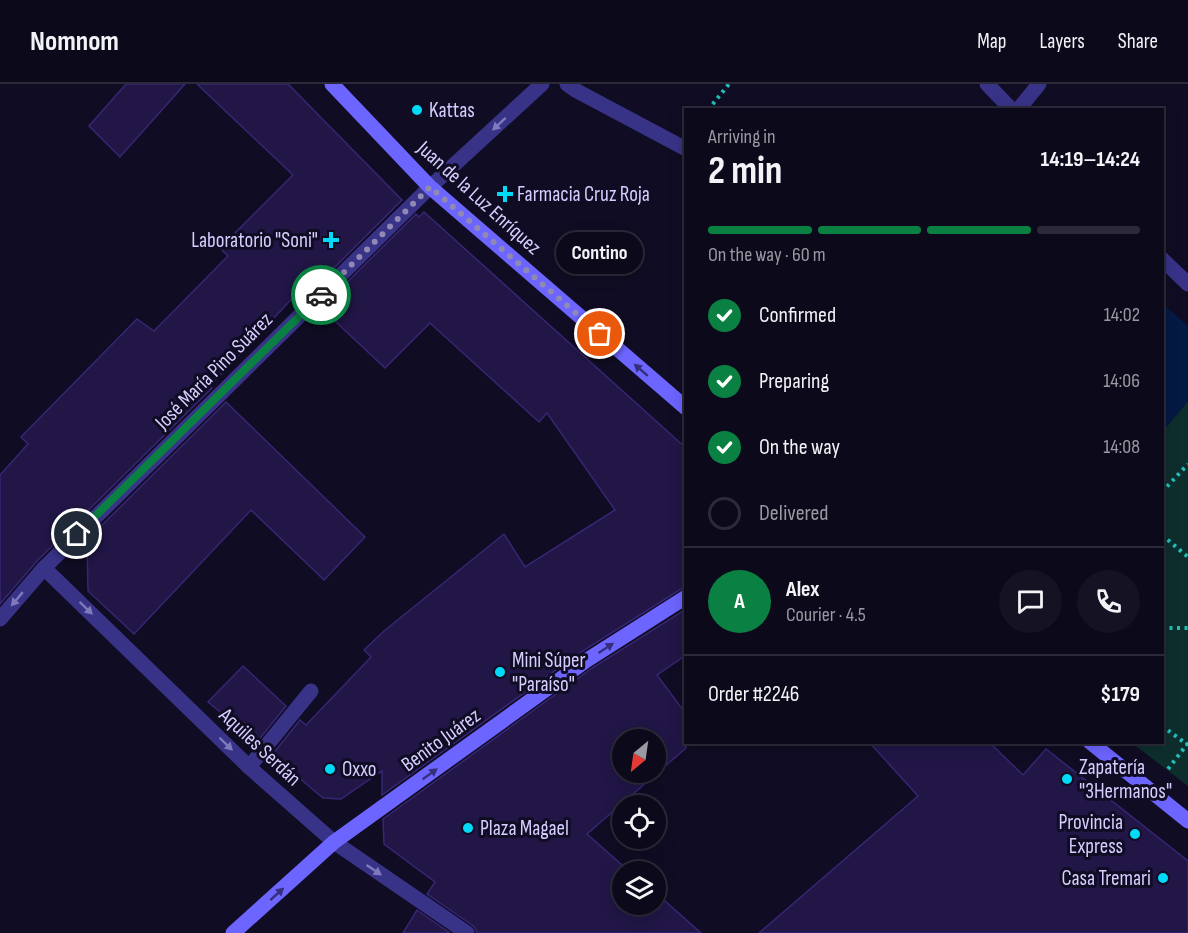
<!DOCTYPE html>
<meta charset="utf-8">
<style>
:root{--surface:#0c091a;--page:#151223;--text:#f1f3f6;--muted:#9a9aa2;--line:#2c2a39;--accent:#0b8043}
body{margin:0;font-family:"Sofia Sans Condensed",sans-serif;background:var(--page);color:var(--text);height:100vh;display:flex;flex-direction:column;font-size:22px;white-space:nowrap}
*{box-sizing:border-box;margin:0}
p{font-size:20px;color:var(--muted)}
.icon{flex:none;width:33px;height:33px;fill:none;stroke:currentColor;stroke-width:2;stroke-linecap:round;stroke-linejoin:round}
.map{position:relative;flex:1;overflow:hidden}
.details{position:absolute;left:684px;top:24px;width:480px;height:636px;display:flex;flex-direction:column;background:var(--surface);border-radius:0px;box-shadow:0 3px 15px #0003,0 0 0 2px var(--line)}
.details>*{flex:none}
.needle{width:39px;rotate:209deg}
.buttons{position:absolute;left:612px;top:645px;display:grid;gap:12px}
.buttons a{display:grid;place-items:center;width:54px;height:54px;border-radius:50%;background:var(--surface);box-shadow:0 3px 15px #0003,0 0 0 2px var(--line);font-size:30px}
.pin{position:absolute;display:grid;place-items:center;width:51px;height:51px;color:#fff;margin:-26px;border:3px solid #fff;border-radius:50%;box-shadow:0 2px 6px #0007}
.courier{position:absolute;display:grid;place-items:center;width:60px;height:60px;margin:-30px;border:4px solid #0b8043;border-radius:50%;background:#fff;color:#222;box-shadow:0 2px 8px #0007}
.bubble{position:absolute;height:42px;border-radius:21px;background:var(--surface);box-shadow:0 3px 15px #0003,0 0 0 2px var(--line);font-size:20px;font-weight:700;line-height:42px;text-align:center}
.overview em{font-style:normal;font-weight:700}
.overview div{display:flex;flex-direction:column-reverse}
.overview{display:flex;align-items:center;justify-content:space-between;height:102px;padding:0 24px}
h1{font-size:39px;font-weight:700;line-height:45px}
.bar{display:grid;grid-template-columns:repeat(4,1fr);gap:9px 6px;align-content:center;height:72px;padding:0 24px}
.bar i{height:8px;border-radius:4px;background:var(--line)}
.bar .selected{background:var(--accent)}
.bar p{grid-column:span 4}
.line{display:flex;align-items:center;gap:15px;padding:0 24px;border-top:2px solid var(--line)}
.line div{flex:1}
.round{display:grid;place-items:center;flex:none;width:63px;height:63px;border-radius:32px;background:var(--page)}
ol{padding:0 24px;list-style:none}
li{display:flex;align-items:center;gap:18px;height:66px}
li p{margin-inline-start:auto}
li .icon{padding:6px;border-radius:50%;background:var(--accent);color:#fff;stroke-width:4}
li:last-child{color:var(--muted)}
li i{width:33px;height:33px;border:3px solid var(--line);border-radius:50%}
header{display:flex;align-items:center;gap:36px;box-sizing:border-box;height:84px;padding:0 30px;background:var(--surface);border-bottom:2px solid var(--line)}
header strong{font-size:28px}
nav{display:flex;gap:33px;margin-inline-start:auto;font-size:21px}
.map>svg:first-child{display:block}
</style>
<header>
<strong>Nomnom</strong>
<nav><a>Map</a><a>Layers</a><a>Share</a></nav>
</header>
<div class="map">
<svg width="1188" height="849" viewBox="0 0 1188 849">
<rect width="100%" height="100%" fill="#100c23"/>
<!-- green -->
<polygon fill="#0e2e2e" points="1188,317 1188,702 1132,659 1162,658 1163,347"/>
<!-- water -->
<polygon fill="#051a43" points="1163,220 1188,242 1188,317 1163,347"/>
<!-- building -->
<g fill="#211646" stroke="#372674" stroke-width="1.5" fill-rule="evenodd">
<polygon points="126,0 185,0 120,73 89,42"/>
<polygon points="197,0 288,0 402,116 307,211 301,205 210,302 212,304 37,477 0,520 0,391 28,360 21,353 137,235 154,247 228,172 220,164 293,91"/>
<polygon points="424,128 686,364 686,503 681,505 581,568 382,711 382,687 341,715 323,714 272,671 300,636 306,641 371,573 364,566 384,547 504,450 525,483 615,426 547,329 539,338 430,239 385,284 321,224 416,130 419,133"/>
<polygon points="226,318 365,453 324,496 251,426 134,550 88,507 87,456"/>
<path d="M686,525V571L657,591L686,630V664L587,750L630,788H622V820H656V809L701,849H477L475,844L472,841L427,810L435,798L384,760L383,735L592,584ZM622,656H656V688H622Z"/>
<polygon points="243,582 286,622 257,658 208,618"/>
<polygon points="869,658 989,658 1023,691 1046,665 1188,777 1188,849 759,849 918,712"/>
<polygon points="417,826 450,849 403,849"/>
</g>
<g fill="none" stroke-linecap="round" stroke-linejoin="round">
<!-- path -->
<g stroke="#23beb8" stroke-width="4" stroke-dasharray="3 4.5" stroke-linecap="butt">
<polyline points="708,26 729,0"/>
<polyline points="1162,408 1188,380"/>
<polyline points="1162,451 1188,473"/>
<polyline points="1162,544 1188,544"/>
<polyline points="1162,642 1188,661"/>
<polyline points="1168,685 1188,659"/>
</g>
<!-- lane -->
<polyline stroke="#383387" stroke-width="15" points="249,683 311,607"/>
<!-- street -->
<g stroke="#383387" stroke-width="15">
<polyline points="567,0 577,7 686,65"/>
<polyline points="987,0 1012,26"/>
<polyline points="1018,26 1039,0"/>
<polyline points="1162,175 1188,200"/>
<polyline points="44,484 249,683 334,758 467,849"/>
<polyline points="0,535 44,484 430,103 542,0"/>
</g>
<!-- secondary -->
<g stroke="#6d65ff" stroke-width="15">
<polyline points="332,0 430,103 686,324"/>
<polyline points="1090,658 1188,737"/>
<polyline points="233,849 334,758 587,576 686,513"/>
</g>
</g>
<!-- one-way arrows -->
<defs><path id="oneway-solid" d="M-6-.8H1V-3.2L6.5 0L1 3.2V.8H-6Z" transform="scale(1.5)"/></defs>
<g fill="#7f79bd">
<use href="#oneway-solid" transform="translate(499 40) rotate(137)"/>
<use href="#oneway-solid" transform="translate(17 515) rotate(130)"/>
<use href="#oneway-solid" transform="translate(86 524) rotate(44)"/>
<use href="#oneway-solid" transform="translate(226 660) rotate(44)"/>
<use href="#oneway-solid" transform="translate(374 786) rotate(34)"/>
</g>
<g fill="#35307b">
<use href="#oneway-solid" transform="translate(641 286) rotate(-139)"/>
<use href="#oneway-solid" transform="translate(606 564) rotate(-33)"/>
<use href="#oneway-solid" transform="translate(430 690) rotate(-36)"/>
<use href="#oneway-solid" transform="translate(277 810) rotate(-42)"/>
</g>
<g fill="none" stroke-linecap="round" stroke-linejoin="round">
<!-- done -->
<polyline stroke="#908ab2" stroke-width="6" stroke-dasharray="0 10.8" points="321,211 430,103 600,250"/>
<!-- route -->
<polyline stroke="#0b8043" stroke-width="8" points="77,450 321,211"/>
</g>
<!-- markers -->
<g fill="#00daf9" stroke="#100c23" stroke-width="2">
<circle cx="417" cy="26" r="6"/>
<path d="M502 101h6v6h6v6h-6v6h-6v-6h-6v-6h6z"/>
<path d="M328 147h6v6h6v6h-6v6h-6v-6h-6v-6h6z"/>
<circle cx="500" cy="588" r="6"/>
<circle cx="330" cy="685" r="6"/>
<circle cx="1067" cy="695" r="6"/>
<circle cx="468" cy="744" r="6"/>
<circle cx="1135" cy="750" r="6"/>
<circle cx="1163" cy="794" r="6"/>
</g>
<g text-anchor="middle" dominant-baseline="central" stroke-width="6" stroke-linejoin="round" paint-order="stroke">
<!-- poi labels -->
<g font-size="21" fill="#d5ceff" stroke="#100c23" text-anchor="start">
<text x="429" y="26">Kattas</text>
<text x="517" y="110">Farmacia Cruz Roja</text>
<text x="318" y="156" text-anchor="end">Laboratorio "Soni"</text>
<text x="512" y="576">Mini Súper<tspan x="512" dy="24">"Paraíso"</tspan></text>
<text x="1079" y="683">Zapatería<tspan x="1079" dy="24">"3Hermanos"</tspan></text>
<text x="342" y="685">Oxxo</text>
<text x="1123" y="738" text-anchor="end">Provincia<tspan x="1123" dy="24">Express</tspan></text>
<text x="480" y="744">Plaza Magael</text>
<text x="1151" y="794" text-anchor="end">Casa Tremari</text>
</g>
<!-- street labels -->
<g font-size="21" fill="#d5ceff" stroke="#100c23">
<text transform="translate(479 114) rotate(42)">Juan de la Luz Enríquez</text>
<text transform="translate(214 287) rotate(-45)">José María Pino Suárez</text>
<text transform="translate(441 656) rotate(-36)">Benito Juárez</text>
<text transform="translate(260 663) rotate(43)">Aquiles Serdán</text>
</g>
</g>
</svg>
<div class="buttons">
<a><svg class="needle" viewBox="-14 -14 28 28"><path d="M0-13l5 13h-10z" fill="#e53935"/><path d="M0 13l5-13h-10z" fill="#9a9aa2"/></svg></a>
<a><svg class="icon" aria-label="locate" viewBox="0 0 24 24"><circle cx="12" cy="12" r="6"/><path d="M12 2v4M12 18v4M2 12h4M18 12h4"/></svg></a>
<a><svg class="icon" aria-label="layers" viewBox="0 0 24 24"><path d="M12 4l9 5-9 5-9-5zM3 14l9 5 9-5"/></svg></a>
</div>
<div class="pin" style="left:600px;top:250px;background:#ea580c"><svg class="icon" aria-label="bag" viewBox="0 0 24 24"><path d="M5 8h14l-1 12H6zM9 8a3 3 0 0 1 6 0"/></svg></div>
<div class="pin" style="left:77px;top:450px;background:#1f2937"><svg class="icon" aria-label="home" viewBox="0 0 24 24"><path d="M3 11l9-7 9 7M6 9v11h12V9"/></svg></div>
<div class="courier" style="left:321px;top:211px"><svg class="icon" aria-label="car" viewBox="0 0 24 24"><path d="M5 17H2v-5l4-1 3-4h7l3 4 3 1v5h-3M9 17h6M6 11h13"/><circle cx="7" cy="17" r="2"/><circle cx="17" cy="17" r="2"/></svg></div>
<div class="bubble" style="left:556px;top:148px;width:87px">Contino</div>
<section class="details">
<div class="overview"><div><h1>2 min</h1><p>Arriving in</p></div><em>14:19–14:24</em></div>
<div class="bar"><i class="selected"></i><i class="selected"></i><i class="selected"></i><i></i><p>On the way · 60 m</p></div>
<ol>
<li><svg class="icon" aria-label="check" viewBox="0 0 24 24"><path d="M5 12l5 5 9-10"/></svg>Confirmed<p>14:02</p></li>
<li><svg class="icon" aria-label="check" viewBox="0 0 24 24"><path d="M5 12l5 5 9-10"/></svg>Preparing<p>14:06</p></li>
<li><svg class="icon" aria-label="check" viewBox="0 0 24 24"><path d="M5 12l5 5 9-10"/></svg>On the way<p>14:08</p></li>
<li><i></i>Delivered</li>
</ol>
<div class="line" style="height:108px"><b class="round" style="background:var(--accent);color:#fff">A</b><div><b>Alex</b><p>Courier · 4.5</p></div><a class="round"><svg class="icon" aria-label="chat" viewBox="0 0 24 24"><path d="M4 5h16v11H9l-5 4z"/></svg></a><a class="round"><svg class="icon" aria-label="phone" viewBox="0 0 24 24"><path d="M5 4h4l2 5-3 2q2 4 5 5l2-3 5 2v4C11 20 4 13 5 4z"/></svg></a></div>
<div class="line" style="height:78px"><div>Order #2246</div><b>$179</b></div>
</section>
</div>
